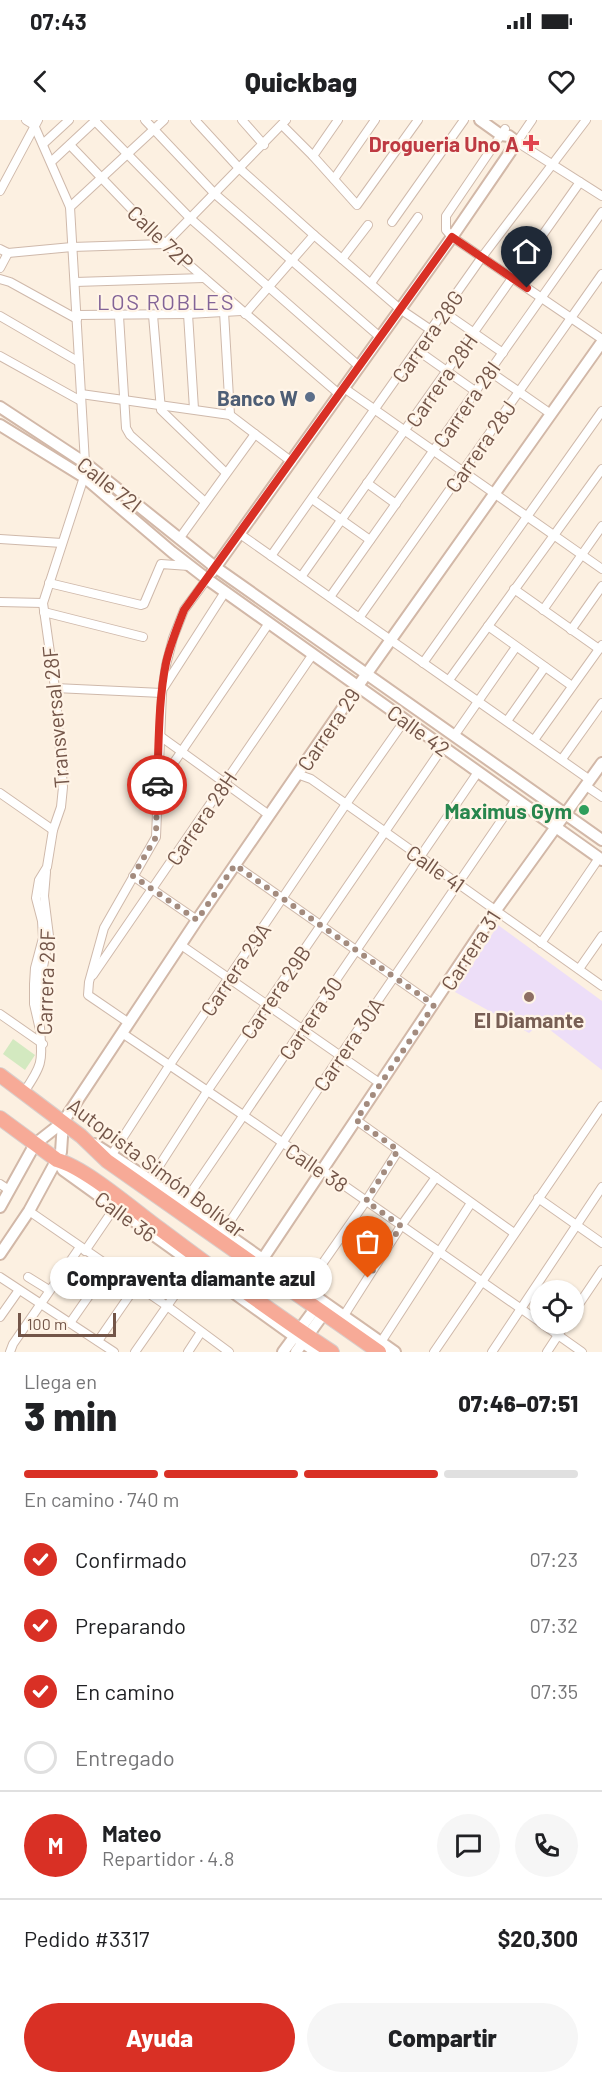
<!DOCTYPE html>
<html lang="es">
<meta charset="utf-8">
<style>
:root{--surface:#fff;--page:#f6f6f6;--text:#202124;--muted:#757577;--line:#e0e0e0;--accent:#d93025}
body{margin:0;font-family:Barlow,sans-serif;background:var(--page);color:var(--text);height:100vh;display:flex;flex-direction:column;font-size:22px;white-space:nowrap}
*{box-sizing:border-box;margin:0}
p{font-size:20px;color:var(--muted)}
.icon{flex:none;width:33px;height:33px;fill:none;stroke:currentColor;stroke-width:2;stroke-linecap:round;stroke-linejoin:round}
.map{position:relative;height:1232px;overflow:hidden}
.sheet{display:flex;flex-direction:column;background:var(--surface);flex:1}
.sheet>*{flex:none}
.buttons{position:absolute;left:530px;top:1160px;display:grid;gap:12px}
.buttons a{display:grid;place-items:center;width:54px;height:54px;border-radius:50%;background:var(--surface);box-shadow:0 2px 4px #0004;font-size:30px}
.scale{position:absolute;left:18px;bottom:15px;width:98px;box-sizing:border-box;padding-left:6px;border:3px solid #735548;border-top:0;font-size:16px;line-height:21px;white-space:nowrap;color:#735548;-webkit-text-stroke:4px #fff4e7;paint-order:stroke}
.pin{position:absolute;display:grid;place-items:center;width:51px;height:51px;color:#fff;margin:-62px -26px;border-radius:50% 50% 50% 0;rotate:-45deg;box-shadow:0 0 6px #0007}
.pin .icon{rotate:45deg}
.courier{position:absolute;display:grid;place-items:center;width:60px;height:60px;margin:-30px;border:4px solid #d93025;border-radius:50%;background:#fff;color:#222;box-shadow:0 2px 8px #0007}
.bubble{position:absolute;height:42px;border-radius:21px;background:var(--surface);box-shadow:0 2px 4px #0004;font-size:20px;font-weight:800;line-height:42px;text-align:center}
.overview em{font-style:normal;font-weight:800}
.overview div{display:flex;flex-direction:column-reverse}
.overview{display:flex;align-items:center;justify-content:space-between;height:102px;padding:0 24px}
h1{font-size:39px;font-weight:800;line-height:45px}
.bar{display:grid;grid-template-columns:repeat(4,1fr);gap:9px 6px;align-content:center;height:72px;padding:0 24px}
.bar i{height:8px;border-radius:4px;background:var(--line)}
.bar .current{background:var(--accent)}
.bar p{grid-column:span 4}
.line{display:flex;align-items:center;gap:15px;padding:0 24px;border-top:2px solid var(--line)}
.line div{flex:1}
.round{display:grid;place-items:center;flex:none;width:63px;height:63px;border-radius:32px;background:var(--page)}
ol{padding:0 24px;list-style:none}
li{display:flex;align-items:center;gap:18px;height:66px}
li p{margin-inline-start:auto}
li .icon{padding:6px;border-radius:50%;background:var(--accent);color:#fff;stroke-width:4}
li:last-child{color:var(--muted)}
li i{width:33px;height:33px;border:3px solid var(--line);border-radius:50%}
.primary-button{display:flex;gap:12px;margin-top:auto;padding:12px 24px}
.primary-button a{flex:1;height:69px;border-radius:36px;background:var(--accent);color:#fff;font-size:24px;font-weight:800;line-height:69px;text-align:center}
.primary-button a+a{background:var(--page);color:var(--text)}
.status{display:flex;justify-content:space-between;align-items:center;height:42px;padding:0 30px;background:var(--surface);direction:ltr}
.status svg{height:16px;fill:currentColor}
header{display:flex;justify-content:space-between;align-items:center;height:78px;padding:0 24px;background:var(--surface);font-size:27px;font-weight:800}
.map>svg:first-child{display:block}
</style>
<div class="status"><b>07:43</b><svg viewBox="0 0 49 12"><path d="M0 12V9h3v3zM5 12V6h3v6zM10 12V3h3v9zM15 12V0h3v12zM26 1h20v11H26zM47 4h2v5h-2z"/></svg></div>
<header><svg class="icon" aria-label="back" viewBox="0 0 24 24"><path d="M15 5l-7 7 7 7"/></svg>Quickbag<svg class="icon" aria-label="heart" viewBox="0 0 24 24"><path d="M12 20l-8-8c-3-5 5-10 8-4 3-6 11-1 8 4z"/></svg></header>
<div class="map">
<svg width="602" height="1232" viewBox="0 0 602 1232">
<rect width="100%" height="100%" fill="#fcf0e1"/>
<!-- education -->
<polygon fill="#eddef8" points="498,805 602,881 602,950 541,903 529,913 455,872"/>
<!-- green -->
<polygon fill="#d3e9c0" points="13,919 35,935 25,950 3,934"/>
<g fill="none" stroke-linecap="round" stroke-linejoin="round">
<!-- street casing -->
<g stroke="#cfb9ab" stroke-width="10">
<g id="street">
<polyline points="26,0 34,5"/>
<polyline points="145,0 215,74 380,217"/>
<polyline points="195,0 239,48 314,115 400,189 431,210"/>
<polyline points="242,0 264,25"/>
<polyline points="532,0 517,22 602,76"/>
<polyline points="95,1 191,99 360,247"/>
<polyline points="34,5 70,87 85,343"/>
<polyline points="282,5 313,36 357,85 418,0"/>
<polyline points="505,9 446,96 446,110 452,117 602,219"/>
<polyline points="43,24 69,0"/>
<polyline points="70,25 165,124 339,274"/>
<polyline points="313,36 338,0"/>
<polyline points="51,42 96,0"/>
<polyline points="334,59 375,0"/>
<polyline points="0,71 38,0"/>
<polyline points="70,87 164,0"/>
<polyline points="392,102 464,0"/>
<polyline points="165,124 286,0"/>
<polyline points="0,129 8,133 72,127 165,124"/>
<polyline points="342,139 368,105"/>
<polyline points="0,148 8,133"/>
<polyline points="0,159 10,162 77,199"/>
<polyline points="75,162 204,158"/>
<polyline points="371,163 418,97"/>
<polyline points="224,192 230,295"/>
<polyline points="444,192 503,233"/>
<polyline points="188,194 194,289"/>
<polyline points="245,194 314,115"/>
<polyline points="77,195 188,194 241,191"/>
<polyline points="153,195 161,290 226,353"/>
<polyline points="0,196 79,242"/>
<polyline points="119,196 126,308 130,315 205,382"/>
<polyline points="417,230 475,271"/>
<polyline points="0,236 81,281"/>
<polyline points="489,251 551,294"/>
<polyline points="344,268 602,449"/>
<polyline points="81,274 230,295 292,342"/>
<polyline points="367,363 396,384"/>
<polyline points="312,379 370,420"/>
<polyline points="240,414 590,660"/>
<polyline points="0,419 62,423"/>
<polyline points="179,419 255,314"/>
<polyline points="271,436 482,137 586,0"/>
<polyline points="301,457 580,62"/>
<polyline points="49,463 141,485 144,484 161,444 189,446"/>
<polyline points="514,469 599,529"/>
<polyline points="330,477 602,92"/>
<polyline points="0,482 43,483"/>
<polyline points="543,490 602,406"/>
<polyline points="44,492 143,517"/>
<polyline points="359,498 602,154"/>
<polyline points="488,506 572,566"/>
<polyline points="571,510 602,466"/>
<polyline points="423,543 602,291"/>
<polyline points="449,560 602,349"/>
<polyline points="164,567 225,472"/>
<polyline points="55,568 162,573"/>
<polyline points="507,601 545,547"/>
<polyline points="160,616 269,695"/>
<polyline points="454,616 516,527"/>
<polyline points="534,620 602,525"/>
<polyline points="562,639 602,583"/>
<polyline points="297,654 311,659 602,866"/>
<polyline points="158,666 269,503"/>
<polyline points="586,666 602,677"/>
<polyline points="0,673 53,710"/>
<polyline points="235,745 434,885"/>
<polyline points="133,756 197,800"/>
<polyline points="541,823 599,738"/>
<polyline points="181,825 381,964"/>
<polyline points="579,849 602,816"/>
<polyline points="93,855 313,534"/>
<polyline points="0,894 43,924"/>
<polyline points="40,895 41,857 49,816 44,776 46,752"/>
<polyline points="129,903 88,875 89,862 104,808 156,717 162,573 166,545 173,518 184,490 207,459"/>
<polyline points="40,910 34,884 34,864 35,848 43,818 42,801 36,778 39,760 47,747 53,710 61,687 63,667 55,568 43,483 84,357"/>
<polyline points="122,913 243,995 540,1202"/>
<path d="M24,972C44,943 42,941 40,907"/>
<polyline points="356,1000 514,1113"/>
<polyline points="109,1039 169,946 346,684 405,600"/>
<polyline points="150,1060 208,970 443,627"/>
<polyline points="0,1064 9,1070"/>
<polyline points="538,1078 602,1123"/>
<polyline points="183,1084 478,652"/>
<polyline points="29,1091 167,1186 229,1232"/>
<polyline points="223,1112 340,936 516,679"/>
<polyline points="85,1131 115,1087"/>
<polyline points="66,1144 97,1164"/>
<polyline points="0,1157 114,1232"/>
<polyline points="28,1157 49,1170"/>
<polyline points="304,1170 366,1081 398,1031"/>
<polyline points="573,1193 602,1150"/>
<polyline points="0,1197 19,1170"/>
<polyline points="343,1197 401,1106 436,1057"/>
<polyline points="70,1203 109,1147"/>
<polyline points="541,1203 582,1232"/>
<polyline points="98,1221 136,1166"/>
<polyline points="381,1222 471,1083"/>
<polyline points="10,1232 13,1224 80,1127"/>
<polyline points="135,1232 195,1146"/>
<polyline points="188,1232 201,1212"/>
<polyline points="434,1232 602,986"/>
<polyline points="492,1232 602,1067"/>
<polyline points="547,1232 566,1203"/>
</g>
</g>
<!-- secondary casing -->
<g stroke="#d2b8a8" stroke-width="14">
<g id="secondary">
<polyline points="0,287 85,343 215,447 602,720"/>
<polyline points="0,305 84,357 172,432 207,459 602,740"/>
<polyline points="212,452 452,117 517,22 509,16 501,15 480,0"/>
<polyline points="94,1024 150,1060 395,1232"/>
<polyline points="57,1040 63,1050 316,1232"/>
<polyline points="0,1087 35,1024 63,1002 67,996 197,800 358,566 602,222"/>
<polyline points="0,1134 29,1091 61,1032 63,1002"/>
<polyline points="262,1140 496,790 602,643"/>
<polyline points="283,1232 320,1182"/>
<polyline points="296,1232 327,1189"/>
</g>
</g>
<!-- highway casing -->
<g stroke="#d8cfcc" stroke-width="16">
<g id="highway">
<polyline points="0,955 81,1016 107,1041 379,1232"/>
<path d="M0,998L57,1040C86,1048 134,1090 160,1109C216,1151 273,1193 332,1232"/>
</g>
</g>
<!-- street -->
<use href="#street" stroke="#fff" stroke-width="8"/>
<!-- secondary -->
<use href="#secondary" stroke="#fff" stroke-width="10"/>
<!-- highway -->
<use href="#highway" stroke="#f7aa97" stroke-width="14"/>
</g>
<g fill="none" stroke-linecap="round" stroke-linejoin="round">
<!-- done -->
<polyline stroke="#a38b7e" stroke-width="6" stroke-dasharray="0 10.8" points="157,665 156,717 133,756 197,800 235,745 434,885 356,1000 398,1030 366,1081 401,1106 368,1158"/>
<!-- route -->
<path stroke="#d93025" stroke-width="8" d="M157,665C159,625 158,582 166,543C170,525 177,508 184,490L452,117L527,168"/>
</g>
<!-- markers -->
<path fill="#e0444e" stroke="#fff4e7" stroke-width="2" d="M528 14h6v6h6v6h-6v6h-6v-6h-6v-6h6z"/>
<circle fill="#5c6f8a" stroke="#fff4e7" stroke-width="2" cx="310" cy="277" r="6"/>
<circle fill="#2e9e5b" stroke="#fff4e7" stroke-width="2" cx="584" cy="690" r="6"/>
<circle fill="#8d6e63" stroke="#fff4e7" stroke-width="2" cx="529" cy="877" r="6"/>
<g text-anchor="middle" dominant-baseline="central" stroke-width="4.5" stroke-linejoin="round" paint-order="stroke">
<!-- health labels -->
<g font-size="21" font-weight="bold" fill="#be3a42" stroke="#fff4e7" text-anchor="end">
<text x="519" y="23">Drogueria Uno A</text>
</g>
<!-- street labels -->
<g font-size="21" fill="#735548" stroke="#fff4e7">
<text transform="translate(161 117) rotate(44)">Calle 72P</text>
<text transform="translate(427 216) rotate(-55)">Carrera 28G</text>
<text transform="translate(441 260) rotate(-55)">Carrera 28H</text>
<text transform="translate(466 284) rotate(-55)">Carrera 28I</text>
<text transform="translate(480 326) rotate(-55)">Carrera 28J</text>
<text transform="translate(110 364) rotate(38)">Calle 72I</text>
<text transform="translate(55 597) rotate(-95)">Transversal 28F</text>
<text transform="translate(328 609) rotate(-56)">Carrera 29</text>
<text transform="translate(419 610) rotate(36)">Calle 42</text>
<text transform="translate(201 698) rotate(-56)">Carrera 28H</text>
<text transform="translate(436 748) rotate(35)">Calle 41</text>
<text transform="translate(470 830) rotate(-57)">Carrera 31</text>
<text transform="translate(235 849) rotate(-56)">Carrera 29A</text>
<text transform="translate(45 862) rotate(-88)">Carrera 28F</text>
<text transform="translate(275 872) rotate(-56)">Carrera 29B</text>
<text transform="translate(310 898) rotate(-56)">Carrera 30</text>
<text transform="translate(348 924) rotate(-56)">Carrera 30A</text>
<text transform="translate(157 1047) rotate(37)">Autopista Simón Bolívar</text>
<text transform="translate(317 1047) rotate(34)">Calle 38</text>
<text transform="translate(126 1096) rotate(36)">Calle 36</text>
</g>
<!-- service labels -->
<g font-size="21" font-weight="bold" fill="#4e5e75" stroke="#fff4e7" text-anchor="end">
<text x="298" y="277">Banco W</text>
</g>
<!-- leisure labels -->
<g font-size="21" font-weight="bold" fill="#27864d" stroke="#fff4e7" text-anchor="end">
<text x="572" y="690">Maximus Gym</text>
</g>
<!-- education labels -->
<g font-size="21" font-weight="bold" fill="#785e54" stroke="#fff4e7">
<text x="529" y="899">El Diamante</text>
</g>
<!-- neighbourhood labels -->
<g font-size="22" letter-spacing="1.5" fill="#826397" stroke="#fff4e7">
<text x="166" y="181">LOS ROBLES</text>
</g>
</g>
</svg>
<div class="buttons">
<a><svg class="icon" aria-label="locate" viewBox="0 0 24 24"><circle cx="12" cy="12" r="6"/><path d="M12 2v4M12 18v4M2 12h4M18 12h4"/></svg></a>
</div>
<div class="scale">100 m</div>
<div class="pin" style="left:368px;top:1158px;background:#ea580c"><svg class="icon" aria-label="bag" viewBox="0 0 24 24"><path d="M5 8h14l-1 12H6zM9 8a3 3 0 0 1 6 0"/></svg></div>
<div class="pin" style="left:527px;top:168px;background:#1f2937"><svg class="icon" aria-label="home" viewBox="0 0 24 24"><path d="M3 11l9-7 9 7M6 9v11h12V9"/></svg></div>
<div class="courier" style="left:157px;top:665px"><svg class="icon" aria-label="car" viewBox="0 0 24 24"><path d="M5 17H2v-5l4-1 3-4h7l3 4 3 1v5h-3M9 17h6M6 11h13"/><circle cx="7" cy="17" r="2"/><circle cx="17" cy="17" r="2"/></svg></div>
<div class="bubble" style="left:50px;top:1137px;width:282px">Compraventa diamante azul</div>
</div>
<section class="sheet">
<div class="overview"><div><h1>3 min</h1><p>Llega en</p></div><em>07:46–07:51</em></div>
<div class="bar"><i class="current"></i><i class="current"></i><i class="current"></i><i></i><p>En camino · 740 m</p></div>
<ol>
<li><svg class="icon" aria-label="check" viewBox="0 0 24 24"><path d="M5 12l5 5 9-10"/></svg>Confirmado<p>07:23</p></li>
<li><svg class="icon" aria-label="check" viewBox="0 0 24 24"><path d="M5 12l5 5 9-10"/></svg>Preparando<p>07:32</p></li>
<li><svg class="icon" aria-label="check" viewBox="0 0 24 24"><path d="M5 12l5 5 9-10"/></svg>En camino<p>07:35</p></li>
<li><i></i>Entregado</li>
</ol>
<div class="line" style="height:108px"><b class="round" style="background:var(--accent);color:#fff">M</b><div><b>Mateo</b><p>Repartidor · 4.8</p></div><a class="round"><svg class="icon" aria-label="chat" viewBox="0 0 24 24"><path d="M4 5h16v11H9l-5 4z"/></svg></a><a class="round"><svg class="icon" aria-label="phone" viewBox="0 0 24 24"><path d="M5 4h4l2 5-3 2q2 4 5 5l2-3 5 2v4C11 20 4 13 5 4z"/></svg></a></div>
<div class="line" style="height:78px"><div>Pedido #3317</div><b>$20,300</b></div>
<div class="primary-button"><a>Ayuda</a><a>Compartir</a></div>
</section>
